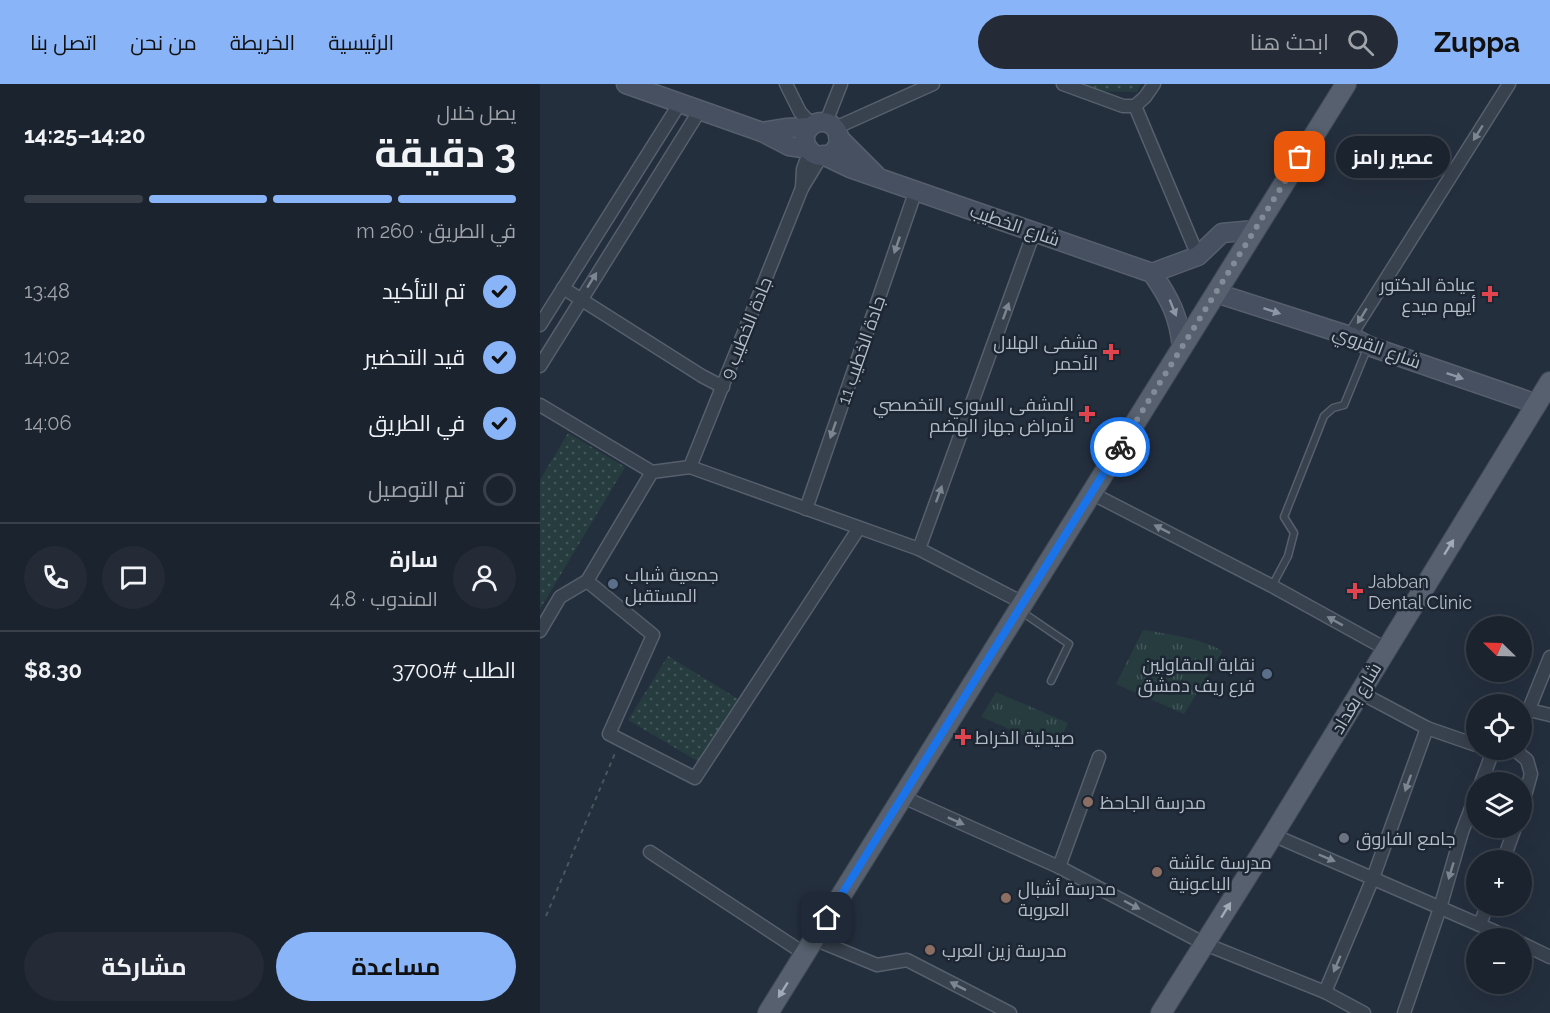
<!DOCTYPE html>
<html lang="ar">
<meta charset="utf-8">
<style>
:root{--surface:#1b232e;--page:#242b36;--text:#f1f3f6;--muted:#a0a4aa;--line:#39404a;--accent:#8ab4f8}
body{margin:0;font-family:Raleway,Cairo,sans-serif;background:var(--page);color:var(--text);direction:rtl;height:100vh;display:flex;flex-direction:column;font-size:22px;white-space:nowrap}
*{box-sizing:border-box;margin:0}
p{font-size:20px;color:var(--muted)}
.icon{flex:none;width:33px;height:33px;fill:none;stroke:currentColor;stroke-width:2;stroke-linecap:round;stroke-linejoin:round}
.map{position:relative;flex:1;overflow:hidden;direction:ltr}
.drawer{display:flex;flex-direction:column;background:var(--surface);width:540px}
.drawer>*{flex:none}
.needle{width:39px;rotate:293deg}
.buttons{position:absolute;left:926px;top:532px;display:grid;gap:12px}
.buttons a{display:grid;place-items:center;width:66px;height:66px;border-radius:50%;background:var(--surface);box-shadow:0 6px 24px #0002,0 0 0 2px var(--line);font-size:30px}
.pin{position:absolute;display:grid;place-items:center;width:51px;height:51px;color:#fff;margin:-26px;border-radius:12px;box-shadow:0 3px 9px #0006}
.courier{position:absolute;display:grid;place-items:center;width:60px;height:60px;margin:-30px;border:4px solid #1a73e8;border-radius:50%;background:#fff;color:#222;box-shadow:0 2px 8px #0007}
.bubble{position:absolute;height:42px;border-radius:21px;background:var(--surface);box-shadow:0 6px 24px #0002,0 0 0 2px var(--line);font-size:20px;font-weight:700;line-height:42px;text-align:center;direction:rtl}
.overview em{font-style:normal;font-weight:700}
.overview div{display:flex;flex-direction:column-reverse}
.overview{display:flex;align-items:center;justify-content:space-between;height:102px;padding:0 24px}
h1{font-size:39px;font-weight:700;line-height:45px}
.bar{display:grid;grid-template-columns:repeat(4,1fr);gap:9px 6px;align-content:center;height:72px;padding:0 24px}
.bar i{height:8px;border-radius:4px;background:var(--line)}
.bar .selected{background:var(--accent)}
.bar p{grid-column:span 4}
.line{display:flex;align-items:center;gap:15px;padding:0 24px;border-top:2px solid var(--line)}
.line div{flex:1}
.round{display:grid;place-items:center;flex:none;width:63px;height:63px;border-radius:32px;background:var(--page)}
ol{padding:0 24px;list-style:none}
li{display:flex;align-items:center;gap:18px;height:66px}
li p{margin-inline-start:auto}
li .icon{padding:6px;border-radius:50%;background:var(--accent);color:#111;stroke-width:4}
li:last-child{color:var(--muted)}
li i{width:33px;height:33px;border:3px solid var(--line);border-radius:50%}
.action{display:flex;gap:12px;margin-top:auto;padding:12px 24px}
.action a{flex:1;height:69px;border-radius:36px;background:var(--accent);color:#111;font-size:24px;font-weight:700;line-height:69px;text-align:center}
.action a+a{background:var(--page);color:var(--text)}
header{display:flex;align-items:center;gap:36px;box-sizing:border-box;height:84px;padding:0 30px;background:var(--accent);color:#111}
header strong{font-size:28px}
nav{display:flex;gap:33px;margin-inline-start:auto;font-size:21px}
.search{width:420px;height:54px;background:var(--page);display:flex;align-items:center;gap:15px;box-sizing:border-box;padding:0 21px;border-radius:33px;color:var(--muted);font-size:22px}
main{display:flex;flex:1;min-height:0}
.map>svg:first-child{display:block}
</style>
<header>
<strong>Zuppa</strong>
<div class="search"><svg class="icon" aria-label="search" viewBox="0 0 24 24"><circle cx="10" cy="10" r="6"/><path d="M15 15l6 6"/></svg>ابحث هنا</div>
<nav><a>الرئيسية</a><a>الخريطة</a><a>من نحن</a><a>اتصل بنا</a></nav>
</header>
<main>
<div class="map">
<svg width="1010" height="929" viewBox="0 0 1010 929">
<defs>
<pattern id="grass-tufts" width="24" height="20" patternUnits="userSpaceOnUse" patternTransform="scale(1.5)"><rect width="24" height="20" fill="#263c3f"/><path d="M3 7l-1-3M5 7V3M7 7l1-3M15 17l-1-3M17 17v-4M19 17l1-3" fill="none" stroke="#435659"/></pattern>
<pattern id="park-dots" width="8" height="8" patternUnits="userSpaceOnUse" patternTransform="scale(1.5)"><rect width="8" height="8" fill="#263c3f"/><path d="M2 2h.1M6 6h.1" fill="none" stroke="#435659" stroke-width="1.8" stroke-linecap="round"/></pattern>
</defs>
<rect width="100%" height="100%" fill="#242f3e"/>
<!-- grass -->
<g fill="url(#grass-tufts)">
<path d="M603,546C631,550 658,554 683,567L644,630L576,600Z"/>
<polygon points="456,608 528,639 516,665 441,633"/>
</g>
<!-- park -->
<g fill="url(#park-dots)">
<polygon points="544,0 601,0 597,8 559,7"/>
<polygon points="28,349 85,383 0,525 0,396"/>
<polygon points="128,572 198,615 159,678 88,636"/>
</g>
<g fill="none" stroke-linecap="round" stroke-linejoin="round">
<!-- lane casing -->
<g stroke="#565f6c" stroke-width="9">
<g id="lane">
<polyline points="732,502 748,472 754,449 744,433 784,332 793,324 804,321 827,265"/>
<polyline points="482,528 529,560 511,597"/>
</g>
</g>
<!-- street casing -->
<g stroke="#565f6c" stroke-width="15">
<g id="street">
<polyline points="246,0 260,28 272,41"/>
<polyline points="523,0 583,22 595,22 605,13 614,0"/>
<polyline points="595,22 658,172"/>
<polyline points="286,38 301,0"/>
<polyline points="295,44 393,0"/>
<polyline points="262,104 263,85 270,66"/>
<polyline points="23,204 162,292 183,303"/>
<polyline points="0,241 140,19"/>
<polyline points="810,252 969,0"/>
<polyline points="0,282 160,26"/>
<polyline points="0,321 112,388 150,383 379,465 483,519"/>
<polyline points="150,383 262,104 282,71"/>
<polyline points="551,409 732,502 846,565"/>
<polyline points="266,425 376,106"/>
<polyline points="379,465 494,148"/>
<polyline points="47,497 113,551 69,650 155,694 319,444"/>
<polyline points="0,547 20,513 47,497 112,388"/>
<polyline points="819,608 887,644 936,661"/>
<polyline points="989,626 1010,631"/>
<polyline points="981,645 1010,573"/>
<polyline points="975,666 987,676 991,690 981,726"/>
<polyline points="941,699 953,667"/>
<polyline points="363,713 519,783 665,860 785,908 824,929"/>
<polyline points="733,751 972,855"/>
<polyline points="110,768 265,870"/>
<polyline points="963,777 975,744"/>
<polyline points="519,783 559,673"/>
<polyline points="940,840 947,822"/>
<polyline points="274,855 337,881 367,876 470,929"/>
<polyline points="981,859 1010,873"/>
<polyline points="785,908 833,794 887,644"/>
<polyline points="864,929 900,824 922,748 936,711"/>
</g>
</g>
<!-- secondary casing -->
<g stroke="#565f6c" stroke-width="21">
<g id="secondary">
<polyline points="86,0 222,48 249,62 269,65"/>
<circle cx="282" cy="55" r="17"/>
<polyline points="222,48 246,44 270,43"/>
<polyline points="298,53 336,91"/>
<path d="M283,71L310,84L612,189C630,215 639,232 642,264"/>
<polyline points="612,189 658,172 682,149 715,146"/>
<polyline points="676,209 810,252 829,262 997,320"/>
</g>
</g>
<!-- primary casing -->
<g stroke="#414a57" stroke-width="22">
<g id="primary">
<polyline points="228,929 806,0"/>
<polyline points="621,929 733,751 1010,298"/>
</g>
</g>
<!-- path -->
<polyline stroke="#44595c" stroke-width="2" stroke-dasharray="4.5 4.5" stroke-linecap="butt" points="6,832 76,667"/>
<!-- lane -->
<use href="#lane" stroke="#38414e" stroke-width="6"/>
<!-- street -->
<use href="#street" stroke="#38414e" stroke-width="12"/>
<!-- secondary -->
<use href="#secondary" stroke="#465061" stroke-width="18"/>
<!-- primary -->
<use href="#primary" stroke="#56606e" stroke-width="20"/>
</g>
<!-- one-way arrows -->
<defs><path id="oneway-solid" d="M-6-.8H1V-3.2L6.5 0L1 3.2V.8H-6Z" transform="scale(1.5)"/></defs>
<g fill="#7c8592">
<use href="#oneway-solid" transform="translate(938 49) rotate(122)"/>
<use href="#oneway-solid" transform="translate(357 161) rotate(109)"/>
<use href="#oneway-solid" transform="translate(52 196) rotate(-58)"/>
<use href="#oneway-solid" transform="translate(466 227) rotate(-70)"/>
<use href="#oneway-solid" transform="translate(822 232) rotate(122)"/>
<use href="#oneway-solid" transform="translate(293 346) rotate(109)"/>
<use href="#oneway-solid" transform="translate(399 410) rotate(-70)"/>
<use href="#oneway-solid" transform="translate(622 445) rotate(-153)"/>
<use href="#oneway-solid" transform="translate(795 537) rotate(-151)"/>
<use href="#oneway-solid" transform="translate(868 699) rotate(110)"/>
<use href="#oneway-solid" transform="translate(416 737) rotate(24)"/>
<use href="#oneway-solid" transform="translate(787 774) rotate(23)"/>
<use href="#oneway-solid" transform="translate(911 787) rotate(107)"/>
<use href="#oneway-solid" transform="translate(592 821) rotate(28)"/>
<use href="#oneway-solid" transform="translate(797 880) rotate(113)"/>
<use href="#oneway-solid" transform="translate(418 902) rotate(-153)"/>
</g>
<g fill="#8e96a5">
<use href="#oneway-solid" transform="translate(633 224) rotate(68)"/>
<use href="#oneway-solid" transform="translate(732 227) rotate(18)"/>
<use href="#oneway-solid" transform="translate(915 292) rotate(19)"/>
</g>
<g fill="#a1aab7">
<use href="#oneway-solid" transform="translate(909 463) rotate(-58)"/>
<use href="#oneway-solid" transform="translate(686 826) rotate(-58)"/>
<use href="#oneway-solid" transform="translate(243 906) rotate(122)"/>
</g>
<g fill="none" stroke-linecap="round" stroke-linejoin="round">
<!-- done -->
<polyline stroke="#828b98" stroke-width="6" stroke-dasharray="0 10.8" points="580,363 760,73"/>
<!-- route -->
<polyline stroke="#1a73e8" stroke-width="8" points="287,834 580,363"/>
</g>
<!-- markers -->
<g fill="#e0444e" stroke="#1d2633" stroke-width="2">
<path d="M947 201h6v6h6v6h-6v6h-6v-6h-6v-6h6z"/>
<path d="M568 259h6v6h6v6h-6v6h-6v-6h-6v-6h6z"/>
<path d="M544 321h6v6h6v6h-6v6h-6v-6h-6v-6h6z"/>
<path d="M812 498h6v6h6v6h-6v6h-6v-6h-6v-6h6z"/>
<path d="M420 644h6v6h6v6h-6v6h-6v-6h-6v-6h6z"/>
</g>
<g fill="#5c6f8a" stroke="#1d2633" stroke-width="2">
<circle cx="73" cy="500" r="6"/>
<circle cx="727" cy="590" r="6"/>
</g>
<g fill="#8d6e63" stroke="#1d2633" stroke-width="2">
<circle cx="548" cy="718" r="6"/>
<circle cx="617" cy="788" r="6"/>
<circle cx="466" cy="814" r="6"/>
<circle cx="390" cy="866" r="6"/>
</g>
<circle fill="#6b7280" stroke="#1d2633" stroke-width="2" cx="804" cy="754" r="6"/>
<g text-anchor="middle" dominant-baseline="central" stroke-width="5" stroke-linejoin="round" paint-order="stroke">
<!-- street labels -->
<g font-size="18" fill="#b4bcc9" stroke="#1d2633">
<text transform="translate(475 141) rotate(19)">شارع الخطيب</text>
<text transform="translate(206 244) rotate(-68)">جادة الخطيب 9</text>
<text transform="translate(837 263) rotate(20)">شارع القروي</text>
<text transform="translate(321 266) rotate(-71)">جادة الخطيب 11</text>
<text transform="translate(816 614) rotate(-59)">شارع بغداد</text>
</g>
<!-- poi labels -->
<g font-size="18" fill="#b4bcc9" stroke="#1d2633" text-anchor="start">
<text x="936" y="200" text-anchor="end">عيادة الدكتور<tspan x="936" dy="21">أيهم ميدع</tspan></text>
<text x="558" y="258" text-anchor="end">مشفى الهلال<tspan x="558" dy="21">الأحمر</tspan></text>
<text x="534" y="320" text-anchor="end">المشفى السوري التخصصي<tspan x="534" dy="21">لأمراض جهاز الهضم</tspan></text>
<text x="85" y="490">جمعية شباب<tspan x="85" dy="21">المستقبل</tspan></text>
<text x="828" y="497">Jabban<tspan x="828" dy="21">Dental Clinic</tspan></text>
<text x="715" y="580" text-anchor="end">نقابة المقاولين<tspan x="715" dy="21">فرع ريف دمشق</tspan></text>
<text x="435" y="653">صيدلية الخراط</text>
<text x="560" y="718">مدرسة الجاحظ</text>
<text x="816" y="754">جامع الفاروق</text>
<text x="629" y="778">مدرسة عائشة<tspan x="629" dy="21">الباعونية</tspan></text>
<text x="478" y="804">مدرسة أشبال<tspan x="478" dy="21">العروبة</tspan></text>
<text x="402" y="866">مدرسة زين العرب</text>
</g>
</g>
</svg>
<div class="buttons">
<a><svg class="needle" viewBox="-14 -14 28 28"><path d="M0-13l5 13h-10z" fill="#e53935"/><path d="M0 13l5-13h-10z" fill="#a0a4aa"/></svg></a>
<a><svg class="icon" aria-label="locate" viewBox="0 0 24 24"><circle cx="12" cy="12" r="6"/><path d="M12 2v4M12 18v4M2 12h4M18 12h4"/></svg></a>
<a><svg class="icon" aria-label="layers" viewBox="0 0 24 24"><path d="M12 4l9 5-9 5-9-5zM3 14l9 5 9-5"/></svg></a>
<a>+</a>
<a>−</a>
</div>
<div class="pin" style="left:760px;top:73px;background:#ea580c"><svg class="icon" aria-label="bag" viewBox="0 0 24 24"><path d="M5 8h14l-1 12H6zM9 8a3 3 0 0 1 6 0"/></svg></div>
<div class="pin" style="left:287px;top:834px;background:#1f2937"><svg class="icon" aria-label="home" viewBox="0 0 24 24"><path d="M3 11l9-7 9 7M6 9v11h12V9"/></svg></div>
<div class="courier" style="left:580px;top:363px"><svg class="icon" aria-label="bike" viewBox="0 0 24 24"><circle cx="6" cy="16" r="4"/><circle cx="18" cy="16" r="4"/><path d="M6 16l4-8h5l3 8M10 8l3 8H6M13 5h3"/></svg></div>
<div class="bubble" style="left:796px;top:52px;width:114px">عصير رامز</div>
</div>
<section class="drawer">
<div class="overview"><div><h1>3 دقيقة</h1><p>يصل خلال</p></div><em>14:20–14:25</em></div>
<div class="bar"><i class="selected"></i><i class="selected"></i><i class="selected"></i><i></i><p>في الطريق · 260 m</p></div>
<ol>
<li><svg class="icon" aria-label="check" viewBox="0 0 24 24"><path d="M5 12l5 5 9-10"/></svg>تم التأكيد<p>13:48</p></li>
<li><svg class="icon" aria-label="check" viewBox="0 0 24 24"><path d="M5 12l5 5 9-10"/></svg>قيد التحضير<p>14:02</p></li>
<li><svg class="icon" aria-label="check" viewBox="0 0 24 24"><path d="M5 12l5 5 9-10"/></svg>في الطريق<p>14:06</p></li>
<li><i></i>تم التوصيل</li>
</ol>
<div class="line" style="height:108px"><a class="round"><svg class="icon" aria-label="person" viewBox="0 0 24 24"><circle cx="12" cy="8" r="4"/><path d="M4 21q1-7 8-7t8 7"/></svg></a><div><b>سارة</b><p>المندوب · 4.8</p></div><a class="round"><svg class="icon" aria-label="chat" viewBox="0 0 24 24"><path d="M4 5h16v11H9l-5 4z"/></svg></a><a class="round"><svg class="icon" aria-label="phone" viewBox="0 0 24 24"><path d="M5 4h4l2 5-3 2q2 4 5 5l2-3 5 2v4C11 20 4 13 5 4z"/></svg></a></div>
<div class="line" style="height:78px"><div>الطلب #3700</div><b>$8.30</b></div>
<div class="action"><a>مساعدة</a><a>مشاركة</a></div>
</section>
</main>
